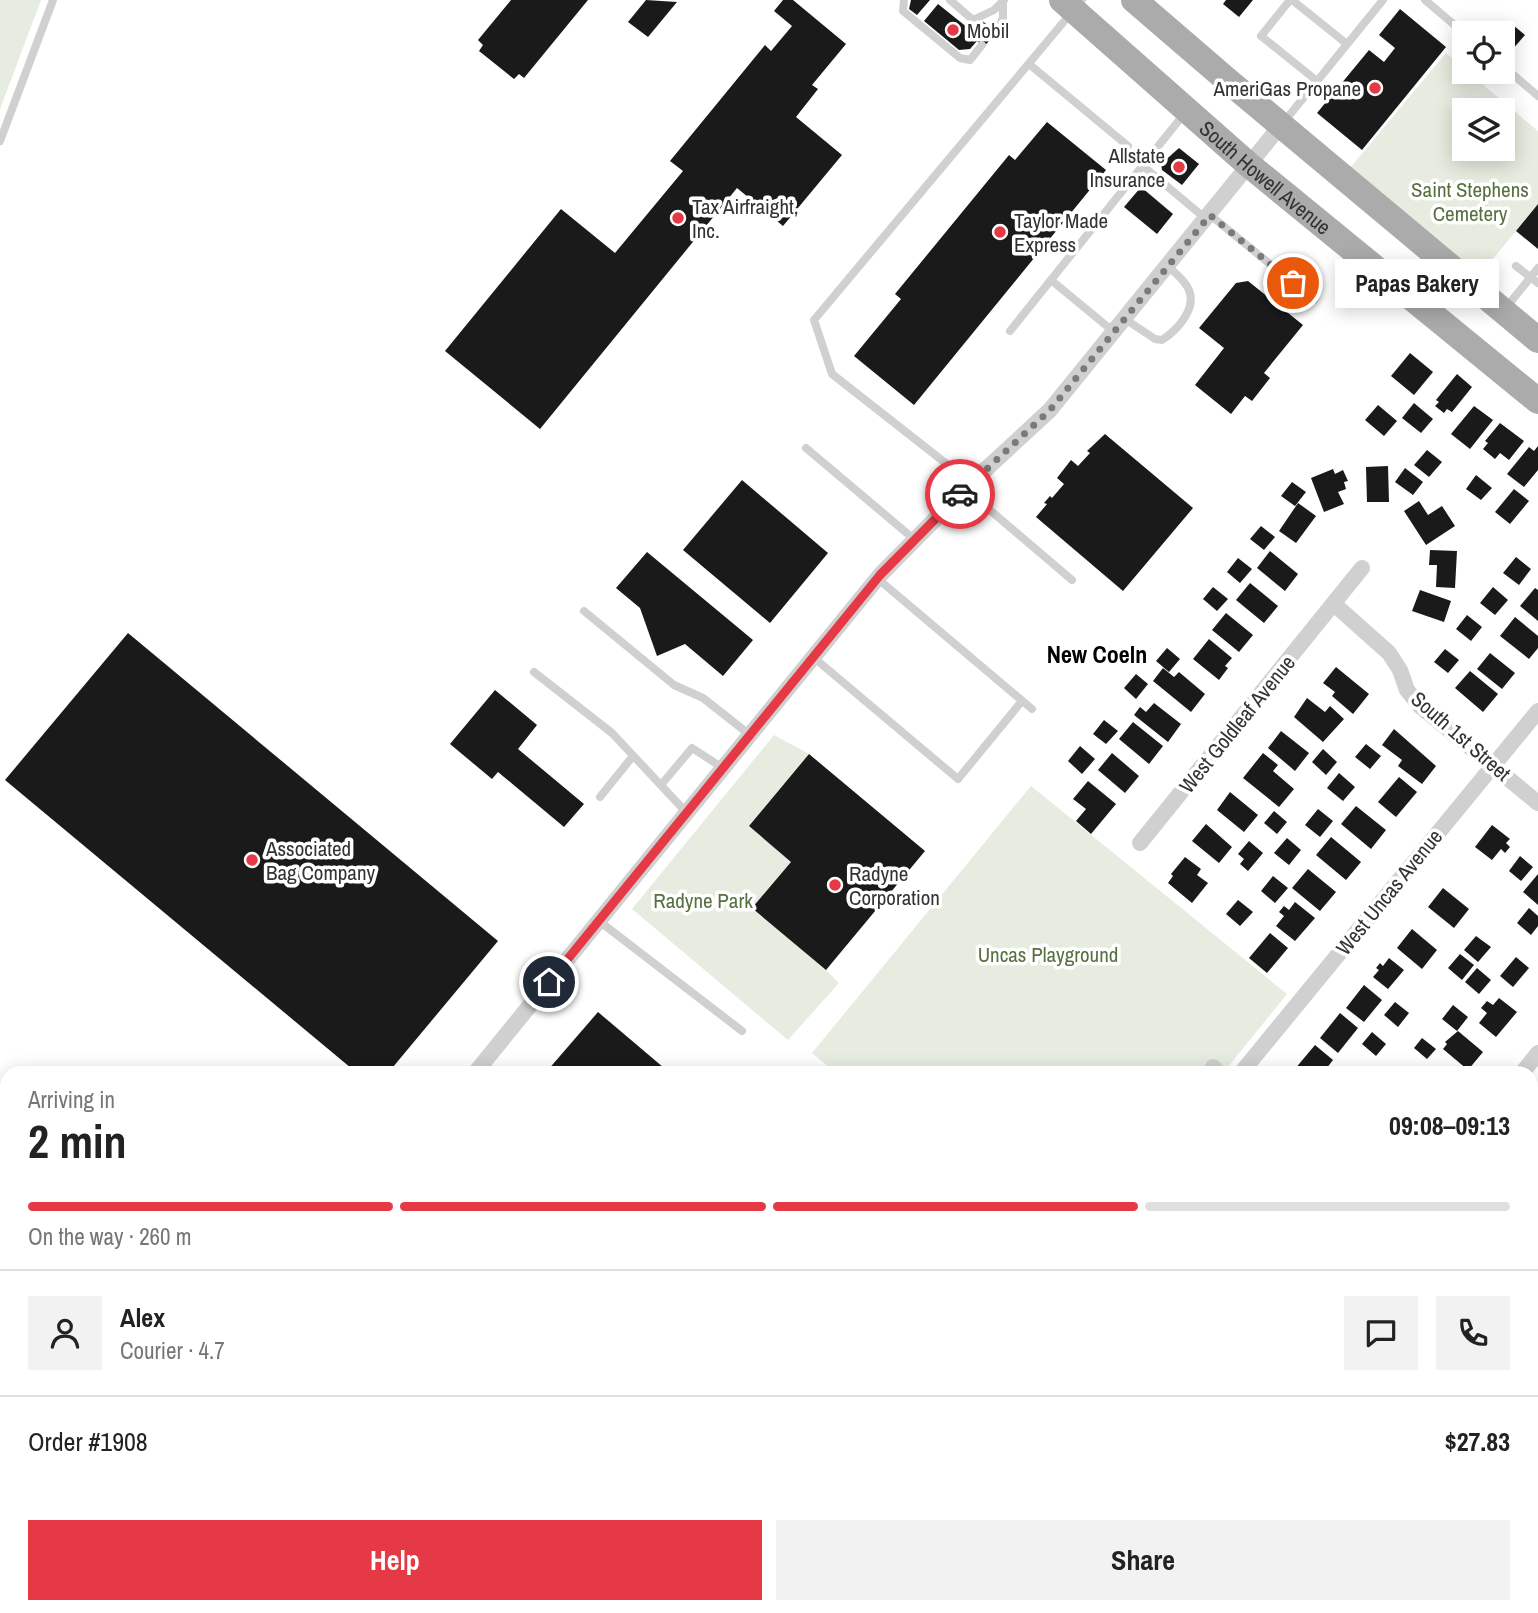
<!DOCTYPE html>
<meta charset="utf-8">
<style>
:root{--surface:#fff;--page:#f2f2f2;--text:#222;--muted:#767676;--line:#e0e0e0;--accent:#e63946}
body{margin:0;font-family:"Archivo Narrow",sans-serif;background:var(--page);color:var(--text);height:100vh;display:flex;flex-direction:column;font-size:26px;white-space:nowrap}
*{box-sizing:border-box;margin:0}
p{font-size:23px;color:var(--muted)}
.icon{flex:none;width:38px;height:38px;fill:none;stroke:currentColor;stroke-width:2;stroke-linecap:round;stroke-linejoin:round}
.map{position:relative;flex:1;overflow:hidden}
.panel{position:absolute;left:0px;top:1066px;width:1538px;height:548px;display:flex;flex-direction:column;background:var(--surface);border-radius:21px 21px 0 0;box-shadow:0 4px 18px #0003}
.panel>*{flex:none}
.controls{position:absolute;left:1452px;top:21px;display:grid;gap:14px}
.controls a{display:grid;place-items:center;width:63px;height:63px;border-radius:0px;background:var(--surface);box-shadow:0 4px 18px #0003;font-size:35px}
.pin{position:absolute;display:grid;place-items:center;width:60px;height:60px;color:#fff;margin:-30px;border:4px solid #fff;border-radius:50%;box-shadow:0 2px 7px #0007}
.courier{position:absolute;display:grid;place-items:center;width:70px;height:70px;margin:-35px;border:5px solid #e63946;border-radius:50%;background:#fff;color:#222;box-shadow:0 2px 9px #0007}
.bubble{position:absolute;height:49px;border-radius:0px;background:var(--surface);box-shadow:0 4px 18px #0003;font-size:23px;font-weight:800;line-height:49px;text-align:center}
.overview em{font-style:normal;font-weight:800}
.overview div{display:flex;flex-direction:column-reverse}
.overview{display:flex;align-items:center;justify-content:space-between;height:119px;padding:0 28px}
h1{font-size:46px;font-weight:800;line-height:52px}
.bar{display:grid;grid-template-columns:repeat(4,1fr);gap:10px 7px;align-content:center;height:84px;padding:0 28px}
.bar i{height:9px;border-radius:5px;background:var(--line)}
.bar .selected{background:var(--accent)}
.bar p{grid-column:span 4}
.line{display:flex;align-items:center;gap:18px;padding:0 28px;border-top:2px solid var(--line)}
.line div{flex:1}
.round{display:grid;place-items:center;flex:none;width:74px;height:74px;border-radius:0px;background:var(--page)}
.action{display:flex;gap:14px;margin-top:auto;padding:14px 28px}
.action a{flex:1;height:80px;border-radius:0px;background:var(--accent);color:#fff;font-size:28px;font-weight:800;line-height:80px;text-align:center}
.action a+a{background:var(--page);color:var(--text)}
.map>svg:first-child{display:block}
</style>
<div class="map">
<svg width="1538" height="1613" viewBox="0 0 1538 1613">
<rect width="100%" height="100%" fill="#fff"/>
<!-- green -->
<g fill="#e6ecdf" fill-rule="evenodd">
<polygon points="0,0 41,0 0,109"/>
<path d="M1446,53L1465,69V72H1468L1538,131V204L1479,276L1350,168ZM1465,110H1503V149H1465Z"/>
<polygon points="774,735 809,754 749,826 791,862 753,908 826,970 839,983 788,1040 632,909"/>
<polygon points="1031,786 1287,994 1223,1073 836,1073 812,1053"/>
<polygon points="344,1607 618,1606 621,1613 339,1613"/>
</g>
<!-- building -->
<g fill="#1a1a1a">
<polygon points="511,0 588,0 524,78 519,74 514,79 479,51 483,45 478,40"/>
<polygon points="646,0 677,2 648,37 628,22"/>
<polygon points="783,0 793,0 846,44 812,85 818,89 796,117 842,155 783,226 737,188 540,429 445,351 561,209 615,253 683,171 670,161 765,45 771,51 792,26 774,11"/>
<polygon points="911,0 930,0 917,15 909,9"/>
<polygon points="1226,0 1253,0 1239,17 1223,4"/>
<polygon points="938,4 973,32 982,21 988,25 992,21 1000,27 984,47 977,41 970,49 959,50 924,21"/>
<polygon points="1400,9 1446,47 1362,150 1317,113 1369,50 1384,62 1395,48 1379,35"/>
<polygon points="1513,25 1525,35 1505,58 1503,56 1503,36"/>
<polygon points="1047,122 1106,170 914,405 854,356 901,299 895,294 1009,155 1015,160"/>
<polygon points="1179,148 1199,164 1182,185 1162,170 1161,164"/>
<polygon points="1141,187 1173,214 1157,234 1124,207"/>
<polygon points="1538,204 1538,249 1516,231"/>
<polygon points="1248,281 1303,325 1264,373 1270,378 1252,401 1245,396 1231,414 1195,385 1224,348 1199,328 1236,283"/>
<polygon points="1410,353 1433,372 1414,395 1391,376"/>
<polygon points="1457,374 1472,387 1452,412 1447,409 1444,413 1435,406 1439,402 1436,400"/>
<polygon points="1414,403 1433,419 1421,433 1402,418"/>
<polygon points="1378,405 1397,421 1384,436 1365,420"/>
<polygon points="1474,406 1493,420 1470,449 1451,434"/>
<polygon points="1500,423 1524,441 1509,460 1500,453 1495,459 1483,449 1488,443 1485,441"/>
<polygon points="1105,434 1193,508 1123,591 1036,517 1047,504 1044,503 1050,496 1052,498 1064,484 1057,478 1071,460 1078,466 1090,453 1087,451"/>
<polygon points="1538,446 1538,470 1524,487 1507,474 1529,447 1534,451"/>
<polygon points="1427,450 1442,462 1429,477 1414,465"/>
<polygon points="1388,466 1389,502 1367,502 1366,467"/>
<polygon points="1405,468 1423,482 1413,495 1395,482"/>
<polygon points="1333,469 1335,474 1343,470 1348,481 1344,482 1346,489 1338,492 1344,504 1324,512 1311,478"/>
<polygon points="1476,475 1492,488 1481,500 1466,489"/>
<polygon points="742,480 828,553 770,623 683,550"/>
<polygon points="1292,482 1306,492 1295,506 1281,496"/>
<polygon points="1514,489 1529,501 1510,524 1495,512"/>
<polygon points="1419,501 1428,515 1442,506 1455,526 1426,545 1404,511"/>
<polygon points="1298,503 1316,516 1296,543 1279,531"/>
<polygon points="1261,526 1275,537 1264,550 1250,539"/>
<polygon points="1430,550 1457,551 1455,588 1436,587 1437,565 1429,565"/>
<polygon points="1270,551 1298,574 1285,591 1257,568"/>
<polygon points="647,552 753,640 723,676 685,644 657,656 640,608 616,588"/>
<polygon points="1516,557 1531,569 1519,585 1503,573"/>
<polygon points="1238,558 1252,569 1240,583 1227,572"/>
<polygon points="1250,583 1278,606 1264,623 1236,600"/>
<polygon points="1213,587 1228,599 1217,611 1203,599"/>
<polygon points="1493,587 1508,600 1495,615 1480,603"/>
<polygon points="1535,588 1538,590 1538,621 1520,606"/>
<polygon points="1420,590 1451,601 1444,622 1412,611"/>
<polygon points="1226,613 1253,635 1239,652 1212,630"/>
<polygon points="1467,615 1482,627 1471,641 1456,629"/>
<polygon points="1515,617 1538,636 1538,648 1529,659 1500,636"/>
<polygon points="128,633 498,941 388,1073 357,1073 5,780"/>
<polygon points="1209,639 1232,658 1225,666 1228,668 1219,680 1193,659"/>
<polygon points="1167,648 1180,659 1169,672 1156,661"/>
<polygon points="1445,649 1459,660 1448,673 1434,662"/>
<polygon points="1490,653 1515,673 1502,689 1477,669"/>
<polygon points="1336,667 1369,694 1353,714 1332,696 1335,692 1323,683"/>
<polygon points="1163,668 1174,677 1179,672 1205,694 1191,712 1153,681"/>
<polygon points="1470,671 1498,694 1483,712 1455,688"/>
<polygon points="1136,674 1148,684 1136,699 1124,688"/>
<polygon points="495,690 537,725 518,749 584,804 564,827 498,772 492,779 450,744"/>
<polygon points="1307,698 1325,712 1330,706 1344,719 1323,742 1294,717"/>
<polygon points="1154,703 1181,724 1168,742 1134,715 1140,707 1146,712"/>
<polygon points="1104,720 1118,731 1106,744 1093,734"/>
<polygon points="1133,722 1163,746 1149,764 1119,739"/>
<polygon points="1394,729 1436,766 1422,784 1398,766 1402,760 1382,745"/>
<polygon points="1281,731 1309,753 1295,771 1268,748"/>
<polygon points="1366,744 1381,756 1370,769 1355,757"/>
<polygon points="1080,746 1095,759 1082,774 1068,761"/>
<polygon points="1323,749 1337,762 1326,775 1312,762"/>
<polygon points="1112,753 1139,776 1125,793 1098,770"/>
<polygon points="1263,753 1278,765 1273,771 1294,789 1279,807 1243,778"/>
<polygon points="809,754 925,851 826,970 752,908 791,862 749,826"/>
<polygon points="1339,773 1355,787 1343,801 1327,788"/>
<polygon points="1399,777 1417,792 1396,817 1378,802"/>
<polygon points="1088,781 1116,804 1091,834 1076,821 1086,809 1073,799"/>
<polygon points="1230,792 1258,815 1244,832 1217,810"/>
<polygon points="1356,806 1386,830 1371,849 1341,824"/>
<polygon points="1318,809 1333,821 1320,837 1305,825"/>
<polygon points="1274,811 1287,822 1277,834 1264,823"/>
<polygon points="1206,824 1232,847 1219,863 1192,841"/>
<polygon points="1492,825 1510,839 1506,843 1510,847 1505,853 1501,849 1492,860 1475,847"/>
<polygon points="1331,837 1361,862 1346,880 1316,855"/>
<polygon points="1287,838 1301,850 1289,865 1274,853"/>
<polygon points="1249,841 1263,853 1248,871 1240,864 1244,859 1238,854"/>
<polygon points="1520,856 1533,867 1521,881 1509,871"/>
<polygon points="1185,857 1201,869 1197,875 1208,883 1192,903 1168,883 1173,876 1171,874"/>
<polygon points="1308,869 1336,892 1320,911 1292,888"/>
<polygon points="1538,874 1538,905 1523,892"/>
<polygon points="1273,876 1288,888 1275,903 1261,891"/>
<polygon points="1443,888 1469,909 1454,928 1428,907"/>
<polygon points="1238,900 1253,912 1240,926 1226,914"/>
<polygon points="1295,902 1315,918 1295,941 1276,926 1284,916 1279,912 1284,906 1289,910"/>
<polygon points="1529,908 1538,916 1538,926 1531,935 1517,923"/>
<polygon points="1412,929 1437,950 1422,969 1397,948"/>
<polygon points="1270,933 1288,948 1267,973 1249,958"/>
<polygon points="1476,936 1491,947 1478,962 1464,950"/>
<polygon points="1460,954 1474,965 1462,980 1448,968"/>
<polygon points="1516,957 1529,968 1513,987 1500,976"/>
<polygon points="1389,958 1404,970 1388,989 1373,977 1379,970 1376,968 1380,963 1383,966"/>
<polygon points="1477,968 1491,980 1479,994 1465,982"/>
<polygon points="1364,985 1382,1000 1364,1022 1346,1008"/>
<polygon points="1499,998 1517,1012 1496,1037 1479,1023 1487,1013 1481,1008 1487,1001 1493,1005"/>
<polygon points="1395,1002 1409,1013 1398,1027 1384,1015"/>
<polygon points="1453,1005 1468,1017 1457,1031 1442,1019"/>
<polygon points="598,1012 670,1073 549,1073 547,1071"/>
<polygon points="1340,1013 1358,1028 1338,1053 1320,1038"/>
<polygon points="1458,1031 1483,1052 1468,1070 1443,1049 1447,1044 1445,1042"/>
<polygon points="1372,1032 1386,1044 1376,1056 1362,1044"/>
<polygon points="1422,1038 1436,1049 1427,1059 1414,1048"/>
<polygon points="1315,1045 1333,1060 1323,1073 1297,1073 1294,1070"/>
<polygon points="1534,1186 1538,1190 1538,1211 1531,1206 1531,1189"/>
<polygon points="1538,1274 1538,1305 1531,1299 1531,1283"/>
<polygon points="1531,1449 1538,1461 1538,1485 1536,1486 1531,1479"/>
<polygon points="1538,1559 1538,1593 1533,1599 1531,1567"/>
<polygon points="660,1606 678,1606 681,1613 645,1613"/>
<polygon points="1375,1606 1401,1606 1396,1613 1382,1613"/>
</g>
<g fill="none" stroke-linecap="round" stroke-linejoin="round">
<!-- service -->
<g stroke="#d0d0d0" stroke-width="8">
<polyline points="904,0 903,11 960,58 970,60 982,45"/>
<polyline points="950,0 973,20 994,10 1004,0"/>
<polyline points="1290,0 1261,36 1317,81"/>
<polyline points="1292,0 1347,44"/>
<polyline points="1425,0 1465,34"/>
<polyline points="998,26 1003,19 1003,1"/>
<polyline points="1029,64 1128,146"/>
<polyline points="1503,66 1538,96"/>
<polyline points="1283,123 1383,0"/>
<polyline points="0,141 53,0"/>
<polyline points="1143,166 1206,219"/>
<polyline points="1210,215 1314,300"/>
<polyline points="1516,266 1538,283"/>
<polyline points="1051,280 1114,332"/>
<polyline points="1505,309 1538,268"/>
<path d="M1125,319L1155,339L1162,340C1176,331 1195,311 1190,293C1187,282 1176,274 1168,266"/>
<polyline points="1010,331 1184,114"/>
<polyline points="806,448 915,540"/>
<polyline points="971,483 832,374 814,320 1082,0"/>
<polyline points="965,489 1072,580"/>
<polyline points="878,579 1032,709"/>
<polyline points="584,611 674,685 703,698 750,735"/>
<polyline points="813,657 958,779 1022,701"/>
<polyline points="534,672 612,733 686,812"/>
<polyline points="661,785 692,748 723,768"/>
<polyline points="600,797 633,756"/>
<polyline points="599,921 742,1031"/>
<polyline points="483,1063 495,1073"/>
<polyline points="825,1613 827,1606"/>
</g>
<!-- minor -->
<g stroke="#d0d0d0" stroke-width="16">
<polyline points="1334,604 1389,653 1400,670 1407,690 1420,706 1538,803"/>
<polyline points="1140,843 1362,568"/>
<polyline points="1213,1067 1219,1073"/>
<polyline points="475,1073 880,575 971,483 1050,410 1281,125"/>
<polyline points="1241,1073 1538,711"/>
<polyline points="1522,1073 1538,1053"/>
<polyline points="1531,1380 1538,1372"/>
<polyline points="1475,1606 1483,1613"/>
</g>
<!-- primary -->
<g stroke="#ababab" stroke-width="26">
<path id="s1" d="M1062,0L1249,165L1538,401"/>
<polyline points="1134,0 1227,80 1538,340"/>
</g>
</g>
<g fill="none" stroke-linecap="round" stroke-linejoin="round">
<!-- done -->
<polyline stroke="#7a7a7a" stroke-width="7" stroke-dasharray="0 12.6" points="960,494 1050,410 1210,215 1293,283"/>
<!-- route -->
<polyline stroke="#e63946" stroke-width="9" points="549,982 880,575 960,494"/>
</g>
<!-- markers -->
<g fill="#e63946" stroke="#fff" stroke-width="2.5">
<circle cx="953" cy="30" r="7"/>
<circle cx="1375" cy="88" r="7"/>
<circle cx="1179" cy="167" r="7"/>
<circle cx="678" cy="218" r="7"/>
<circle cx="1000" cy="232" r="7"/>
<circle cx="252" cy="860" r="7"/>
<circle cx="835" cy="885" r="7"/>
</g>
<g text-anchor="middle" dominant-baseline="central" stroke-width="7" stroke-linejoin="round" paint-order="stroke">
<!-- poi labels -->
<g font-size="21" fill="#333" stroke="#fff" text-anchor="start">
<text x="967" y="30">Mobil</text>
<text x="1361" y="88" text-anchor="end">AmeriGas Propane</text>
<text x="1165" y="155" text-anchor="end">Allstate<tspan x="1165" dy="24">Insurance</tspan></text>
<text x="692" y="206">Tax Airfraight,<tspan x="692" dy="24">Inc.</tspan></text>
<text x="1014" y="220">Taylor Made<tspan x="1014" dy="24">Express</tspan></text>
<text x="266" y="848">Associated<tspan x="266" dy="24">Bag Company</tspan></text>
<text x="849" y="873">Radyne<tspan x="849" dy="24">Corporation</tspan></text>
</g>
<!-- street labels -->
<g font-size="21" fill="#333" stroke="#fff">
<text stroke="none"><textPath href="#s1" startOffset="270">South Howell Avenue</textPath></text>
<text transform="translate(1237 724) rotate(-51)">West Goldleaf Avenue</text>
<text transform="translate(1461 736) rotate(41)">South 1st Street</text>
<text transform="translate(1389 892) rotate(-51)">West Uncas Avenue</text>
</g>
<!-- park labels -->
<g font-size="21" fill="#56703f" stroke="#fff">
<text x="1470" y="189">Saint Stephens<tspan x="1470" dy="24">Cemetery</tspan></text>
<text x="703" y="900">Radyne Park</text>
<text x="1048" y="954">Uncas Playground</text>
</g>
<!-- quarter labels -->
<g font-size="24" font-weight="bold" fill="#000" stroke="#fff">
<text x="1097" y="654">New Coeln</text>
</g>
</g>
</svg>
<div class="controls">
<a><svg class="icon" aria-label="locate" viewBox="0 0 24 24"><circle cx="12" cy="12" r="6"/><path d="M12 2v4M12 18v4M2 12h4M18 12h4"/></svg></a>
<a><svg class="icon" aria-label="layers" viewBox="0 0 24 24"><path d="M12 4l9 5-9 5-9-5zM3 14l9 5 9-5"/></svg></a>
</div>
<div class="pin" style="left:1293px;top:283px;background:#ea580c"><svg class="icon" aria-label="bag" viewBox="0 0 24 24"><path d="M5 8h14l-1 12H6zM9 8a3 3 0 0 1 6 0"/></svg></div>
<div class="pin" style="left:549px;top:982px;background:#1f2937"><svg class="icon" aria-label="home" viewBox="0 0 24 24"><path d="M3 11l9-7 9 7M6 9v11h12V9"/></svg></div>
<div class="courier" style="left:960px;top:494px"><svg class="icon" aria-label="car" viewBox="0 0 24 24"><path d="M5 17H2v-5l4-1 3-4h7l3 4 3 1v5h-3M9 17h6M6 11h13"/><circle cx="7" cy="17" r="2"/><circle cx="17" cy="17" r="2"/></svg></div>
<div class="bubble" style="left:1335px;top:259px;width:164px">Papas Bakery</div>
<section class="panel">
<div class="overview"><div><h1>2 min</h1><p>Arriving in</p></div><em>09:08–09:13</em></div>
<div class="bar"><i class="selected"></i><i class="selected"></i><i class="selected"></i><i></i><p>On the way · 260 m</p></div>
<div class="line" style="height:126px"><a class="round"><svg class="icon" aria-label="person" viewBox="0 0 24 24"><circle cx="12" cy="8" r="4"/><path d="M4 21q1-7 8-7t8 7"/></svg></a><div><b>Alex</b><p>Courier · 4.7</p></div><a class="round"><svg class="icon" aria-label="chat" viewBox="0 0 24 24"><path d="M4 5h16v11H9l-5 4z"/></svg></a><a class="round"><svg class="icon" aria-label="phone" viewBox="0 0 24 24"><path d="M5 4h4l2 5-3 2q2 4 5 5l2-3 5 2v4C11 20 4 13 5 4z"/></svg></a></div>
<div class="line" style="height:91px"><div>Order #1908</div><b>$27.83</b></div>
<div class="action"><a>Help</a><a>Share</a></div>
</section>
</div>
